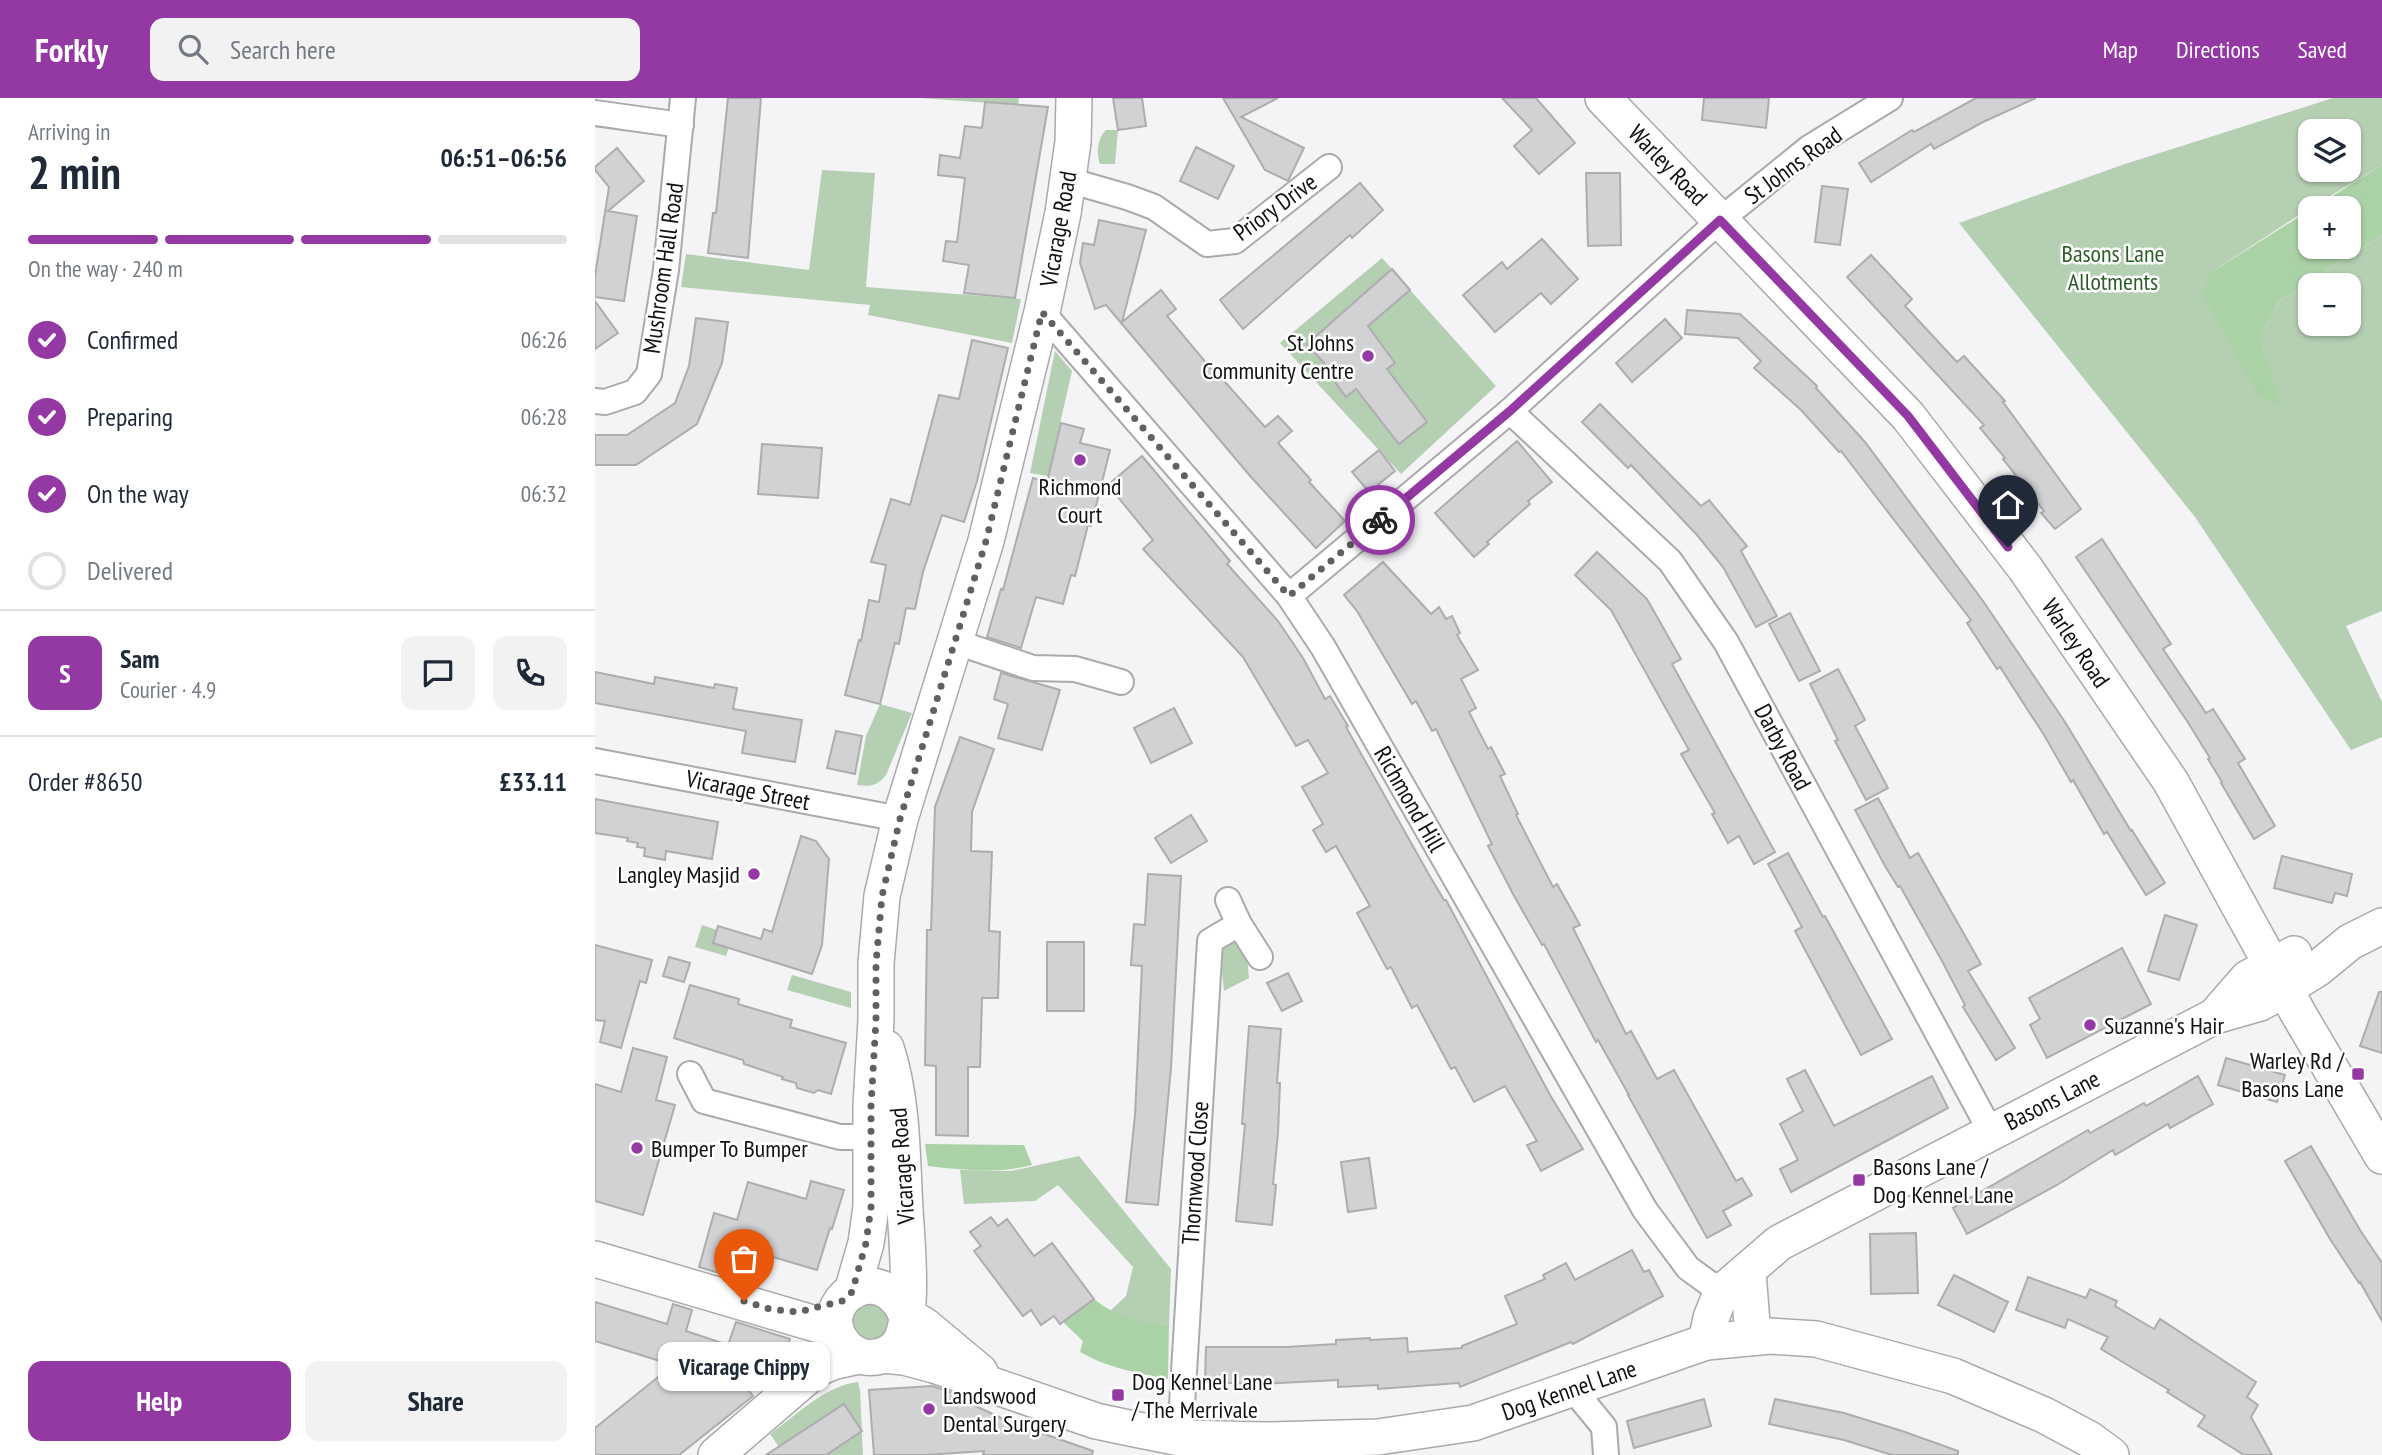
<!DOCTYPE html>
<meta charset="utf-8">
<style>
:root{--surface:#fff;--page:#f2f2f3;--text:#1f2937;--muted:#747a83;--line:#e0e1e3;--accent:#9438a3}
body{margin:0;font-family:"PT Sans Narrow",sans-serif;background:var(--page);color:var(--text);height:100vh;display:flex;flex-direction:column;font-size:26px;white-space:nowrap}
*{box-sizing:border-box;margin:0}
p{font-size:23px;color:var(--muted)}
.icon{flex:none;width:38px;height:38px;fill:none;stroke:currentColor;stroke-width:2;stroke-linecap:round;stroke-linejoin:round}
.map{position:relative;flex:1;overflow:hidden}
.details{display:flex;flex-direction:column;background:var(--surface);width:595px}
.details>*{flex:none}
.buttons{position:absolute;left:1703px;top:21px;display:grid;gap:14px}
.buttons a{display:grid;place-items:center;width:63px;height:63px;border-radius:14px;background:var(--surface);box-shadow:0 2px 5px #0004;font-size:35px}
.pin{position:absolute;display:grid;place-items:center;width:60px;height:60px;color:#fff;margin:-72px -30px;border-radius:50% 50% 50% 0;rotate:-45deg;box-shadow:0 0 7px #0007}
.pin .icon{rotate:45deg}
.courier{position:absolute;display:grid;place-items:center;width:70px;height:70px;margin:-35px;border:5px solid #9438a3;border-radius:50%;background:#fff;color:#222;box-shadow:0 2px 9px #0007}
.bubble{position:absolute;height:49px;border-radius:14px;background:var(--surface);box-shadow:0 2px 5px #0004;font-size:23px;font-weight:600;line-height:49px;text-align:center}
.head em{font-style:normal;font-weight:600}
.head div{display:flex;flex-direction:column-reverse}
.head{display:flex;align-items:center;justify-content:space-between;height:119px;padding:0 28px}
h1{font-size:46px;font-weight:600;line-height:52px}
.bar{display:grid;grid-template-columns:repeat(4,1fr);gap:10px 7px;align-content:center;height:84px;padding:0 28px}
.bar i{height:9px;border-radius:5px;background:var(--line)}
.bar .selected{background:var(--accent)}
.bar p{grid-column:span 4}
.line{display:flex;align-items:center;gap:18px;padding:0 28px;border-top:2px solid var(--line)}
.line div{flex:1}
.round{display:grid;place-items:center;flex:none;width:74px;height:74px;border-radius:14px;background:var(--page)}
ol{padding:0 28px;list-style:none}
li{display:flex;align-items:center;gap:21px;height:77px}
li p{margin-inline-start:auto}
li .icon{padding:7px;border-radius:50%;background:var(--accent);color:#fff;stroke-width:4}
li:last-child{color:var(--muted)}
li i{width:38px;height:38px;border:4px solid var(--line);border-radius:50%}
.action{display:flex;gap:14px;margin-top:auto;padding:14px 28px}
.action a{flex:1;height:80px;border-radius:14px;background:var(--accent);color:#fff;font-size:28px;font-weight:600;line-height:80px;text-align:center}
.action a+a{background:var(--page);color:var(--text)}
header{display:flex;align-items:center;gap:42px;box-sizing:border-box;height:98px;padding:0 35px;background:var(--accent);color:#fff}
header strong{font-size:33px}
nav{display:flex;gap:38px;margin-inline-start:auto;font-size:24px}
.search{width:490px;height:63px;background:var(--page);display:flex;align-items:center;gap:18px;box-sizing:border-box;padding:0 24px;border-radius:14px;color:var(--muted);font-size:26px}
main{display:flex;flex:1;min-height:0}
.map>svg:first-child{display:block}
</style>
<header>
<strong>Forkly</strong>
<div class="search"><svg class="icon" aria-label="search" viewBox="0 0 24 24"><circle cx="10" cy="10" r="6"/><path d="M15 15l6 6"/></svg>Search here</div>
<nav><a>Map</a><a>Directions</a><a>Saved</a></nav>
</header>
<main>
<section class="details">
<div class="head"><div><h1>2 min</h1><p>Arriving in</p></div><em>06:51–06:56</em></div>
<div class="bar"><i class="selected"></i><i class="selected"></i><i class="selected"></i><i></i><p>On the way · 240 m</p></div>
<ol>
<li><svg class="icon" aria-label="check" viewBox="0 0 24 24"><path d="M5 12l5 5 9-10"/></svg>Confirmed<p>06:26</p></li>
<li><svg class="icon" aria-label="check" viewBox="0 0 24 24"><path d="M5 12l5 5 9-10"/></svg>Preparing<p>06:28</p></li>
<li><svg class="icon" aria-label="check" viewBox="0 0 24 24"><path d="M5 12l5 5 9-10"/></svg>On the way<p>06:32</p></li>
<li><i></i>Delivered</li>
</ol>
<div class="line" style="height:126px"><b class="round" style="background:var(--accent);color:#fff">S</b><div><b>Sam</b><p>Courier · 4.9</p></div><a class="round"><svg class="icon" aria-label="chat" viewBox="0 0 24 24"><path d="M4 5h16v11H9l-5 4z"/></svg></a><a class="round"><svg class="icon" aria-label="phone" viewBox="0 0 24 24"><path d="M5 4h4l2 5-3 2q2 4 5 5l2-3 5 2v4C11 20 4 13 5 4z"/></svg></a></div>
<div class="line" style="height:91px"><div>Order #8650</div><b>£33.11</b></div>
<div class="action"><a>Help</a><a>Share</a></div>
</section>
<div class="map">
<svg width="1787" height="1357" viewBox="0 0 1787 1357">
<rect width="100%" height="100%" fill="#f4f4f6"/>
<!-- green -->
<g fill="#b5cfb2" fill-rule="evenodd">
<polygon points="325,0 424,0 423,7"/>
<path d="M1738,0H1787V67L1715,110L1615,175L1685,307L1665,238L1684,203L1787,137V513L1751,528L1787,604V639L1756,652L1600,419L1364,125L1530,66ZM1715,33H1754V72H1715ZM1715,187H1754V226H1715Z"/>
<path d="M511,32H523L520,66H505C501,55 502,41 511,32Z"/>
<polygon points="227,72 280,75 271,189 426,201 417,245 273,217 275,207 86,189 91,156 214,172"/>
<polygon points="787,160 797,171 713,246 746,253 752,298 761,291 803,346 832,324 792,271 800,264 773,228 815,192 901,288 806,376 685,245"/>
<polygon points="460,253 477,273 453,378 435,375"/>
<path d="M285,606L317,615L291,677C282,688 275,689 262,687L271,638Z"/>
<polygon points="107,827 138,837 131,858 100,849"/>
<polygon points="638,843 646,845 652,858 654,880 629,893 627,874 628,853 631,846"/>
<polygon points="197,877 256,894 256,910 192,892"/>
<polygon points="484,1058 576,1171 574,1227 551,1226 514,1214 531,1198 538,1169 463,1087 440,1103 369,1106 365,1072 416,1073"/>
<polygon points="265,1200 297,1208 297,1240 259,1244 252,1212"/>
<path d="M263,1284L265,1292L268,1357H231L267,1333L249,1306L184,1349L175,1336C202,1317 229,1288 263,1284Z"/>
</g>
<!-- forest -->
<g fill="#abd1a7">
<polygon points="1787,67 1787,137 1684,203 1665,238 1686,307 1664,299 1607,196 1615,175 1715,112 1715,149 1754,149 1754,110 1718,110"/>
<path d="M330,1046L429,1047L437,1067C403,1076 367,1072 333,1068Z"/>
<path d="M499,1201C521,1219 546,1226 574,1227L573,1281C542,1275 513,1270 485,1254L488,1243L468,1224Z"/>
</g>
<!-- building -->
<g fill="#d2d2d4" stroke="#adadaf" stroke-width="2">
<polygon points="133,0 166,0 153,160 113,155 118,115 121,115"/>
<polygon points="518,0 547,0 551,28 523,32"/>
<polygon points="628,0 683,0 646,19 709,50 693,83 670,72"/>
<polygon points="907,0 941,0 980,45 944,76 919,48 937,32"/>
<polygon points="1109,0 1174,0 1171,30 1107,22"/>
<polygon points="1381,0 1441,0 1388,24 1339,51 1336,46 1276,84 1264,65 1317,32 1319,34"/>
<polygon points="390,4 453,9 420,200 369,195 374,167 348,163 351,143 362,144 370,80 343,77 345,57 365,60 370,28 387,30"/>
<polygon points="601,49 639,68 623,101 585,83"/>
<polygon points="22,50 49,83 13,113 42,118 29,203 0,199 0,178 14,89 0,72 0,69"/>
<polygon points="991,75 1025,75 1026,147 993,148"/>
<polygon points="765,85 788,112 757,140 755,137 648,231 625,202"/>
<polygon points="1227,88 1253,91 1245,147 1220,144"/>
<polygon points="504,122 551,132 527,224 566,192 581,211 572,218 622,278 623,276 670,329 683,318 697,333 683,345 716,382 714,384 750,423 721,450 656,379 511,207 500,211 485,165 488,145 499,147"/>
<polygon points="947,141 983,181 956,206 946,195 900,234 868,197 907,164 912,171"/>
<polygon points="1276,157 1317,201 1310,208 1362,264 1369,258 1410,303 1408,304 1486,411 1460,431 1446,415 1449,413 1408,361 1410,360 1385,330 1389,327 1252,179"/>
<polygon points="797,171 815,192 773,228 800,265 792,271 832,324 804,346 761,291 751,299 735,277 738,275 712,246"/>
<polygon points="0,203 23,235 0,251"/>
<polygon points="1092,212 1145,216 1222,288 1221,290 1270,344 1388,503 1470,624 1536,733 1537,732 1570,785 1551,797 1512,734 1509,736 1478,682 1476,684 1449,637 1405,569 1402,571 1372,525 1376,522 1246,353 1244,354 1206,312 1159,270 1166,263 1143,240 1090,236"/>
<polygon points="101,220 133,224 127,265 102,326 41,367 0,367 0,337 32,337 80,305 94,268"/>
<polygon points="1070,221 1087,240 1037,284 1021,265"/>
<polygon points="377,242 413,250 382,383 369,424 347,417 328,474 320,511 311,510 304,546 300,545 285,606 250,597 264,542 266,543 274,502 284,504 291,467 276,464 296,401 315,407 344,297 364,301"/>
<polygon points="1005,306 1106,408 1114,402 1152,448 1146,453 1182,518 1161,529 1128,469 1102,437 1036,367 1033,370 987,324"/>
<polygon points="466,325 489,331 485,345 515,352 496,428 493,427 480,478 476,477 468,506 441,499 426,550 392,539 406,491 408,492 438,380 452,384"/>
<polygon points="922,343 957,384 933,403 935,406 892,444 894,446 879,459 840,415"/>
<polygon points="167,346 227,350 223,400 163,396"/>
<polygon points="784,352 800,373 774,394 757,374"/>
<polygon points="547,358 635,463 632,466 683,523 708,560 730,601 735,598 753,628 751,629 833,775 849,802 851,802 955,997 988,1051 946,1073 932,1047 942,1043 910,988 879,1004 860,969 856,971 822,907 817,910 796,869 792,871 762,815 775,808 741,748 731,754 718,732 728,726 707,689 733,675 713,642 701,648 648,559 548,451 558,442 513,387"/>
<polygon points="1507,441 1576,546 1568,551 1611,615 1618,611 1650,661 1643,665 1680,728 1659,741 1626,685 1627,684 1613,661 1615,660 1592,623 1481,459"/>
<polygon points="1002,454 1052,501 1086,561 1077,566 1180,754 1159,766 1144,738 1133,745 1117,716 1120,715 1086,656 1094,652 1016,512 980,477"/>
<polygon points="788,464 836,516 844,509 851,521 857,518 865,535 862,537 883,572 866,581 881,610 874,614 893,651 896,649 910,676 905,678 923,716 921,717 958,789 962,786 985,827 978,830 1031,936 1036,933 1062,981 1079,972 1141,1083 1147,1080 1157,1097 1128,1113 1136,1127 1112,1140 1033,997 1034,997 1003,942 1001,944 949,846 947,847 918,796 893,748 897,746 841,631 837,633 821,603 817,606 762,513 749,497"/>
<polygon points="1195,515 1225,573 1204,583 1174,526"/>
<polygon points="1243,571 1270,622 1260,628 1293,690 1271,702 1240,643 1243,642 1215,586"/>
<polygon points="0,574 59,586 60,579 119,590 120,586 142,590 138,611 207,622 200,664 147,655 151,633 0,605"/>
<polygon points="406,575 465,592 447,652 403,640 413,606 399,601"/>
<polygon points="579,610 597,645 556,665 539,630"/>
<polygon points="241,633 267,638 260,676 232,670"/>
<polygon points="365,639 399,651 377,714 376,753 397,754 394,833 405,834 403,900 387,900 385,969 373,969 373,1038 341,1037 341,968 330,967 332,832 336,832 340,709"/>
<polygon points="1283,700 1315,760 1323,755 1386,866 1373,873 1420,950 1401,962 1368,909 1370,907 1347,863 1305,788 1303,789 1290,768 1260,712"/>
<polygon points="0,701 123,724 117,761 71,753 70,762 49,758 50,750 42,749 43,745 32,743 33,740 0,735"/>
<polygon points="596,717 612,743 576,765 560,740"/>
<polygon points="206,738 221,743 234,761 227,847 217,876 118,845 123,828 166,841 169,831 177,834"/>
<polygon points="1193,755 1228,819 1230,818 1297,941 1266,957 1200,833 1207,829 1173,766"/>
<polygon points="1687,758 1757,776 1752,798 1740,795 1737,805 1679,790"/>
<polygon points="553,776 586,778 576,970 563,1107 531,1104 540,1017 547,868 536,867 539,826 550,827"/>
<polygon points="1570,817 1602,827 1584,882 1553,873"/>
<rect x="452" y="844" width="37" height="69"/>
<polygon points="0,847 57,862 51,885 45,883 26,950 5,944 10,923 0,922"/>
<polygon points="1527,850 1556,906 1452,960 1435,927 1445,921 1434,900"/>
<polygon points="74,859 95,865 89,884 68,878"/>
<polygon points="693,875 707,903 687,913 672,885"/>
<polygon points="95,887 144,901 143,906 197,922 195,929 251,945 236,996 223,992 219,995 202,990 201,985 187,981 188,979 149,966 148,962 79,940"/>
<polygon points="1784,894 1787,894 1787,955 1765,948"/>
<polygon points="654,928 686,931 682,985 685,985 683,1035 678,1086 681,1087 677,1127 641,1123 650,1026 647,1026"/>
<polygon points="38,950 72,959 61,1002 80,1007 48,1117 0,1103 0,986 26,994"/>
<polygon points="1631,960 1690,977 1682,1004 1623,987"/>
<polygon points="1210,972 1239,1028 1337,978 1353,1010 1196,1094 1185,1071 1203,1062 1185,1026 1208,1013 1192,981"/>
<polygon points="1603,978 1618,1006 1575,1030 1573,1026 1520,1057 1518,1052 1462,1087 1372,1136 1358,1110 1493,1032 1495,1035 1549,1005 1551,1008"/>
<polygon points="1716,1048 1765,1132 1787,1165 1787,1223 1765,1184 1764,1185 1735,1141 1690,1063"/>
<polygon points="774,1060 781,1110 753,1114 746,1064"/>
<polygon points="216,1083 249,1092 237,1131 235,1130 222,1172 151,1151 150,1153 132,1148 124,1175 104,1169 119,1115 142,1122 153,1084 211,1101"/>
<polygon points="396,1119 403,1128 412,1121 439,1158 457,1145 499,1201 465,1226 459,1218 446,1227 436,1212 428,1218 379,1153 386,1148 375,1134"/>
<polygon points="1321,1135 1323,1195 1276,1196 1275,1136"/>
<polygon points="1037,1152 1049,1174 1054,1172 1068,1198 978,1246 976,1244 865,1289 864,1285 783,1291 783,1287 743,1289 743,1282 666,1286 610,1284 611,1249 691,1249 741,1246 741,1242 775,1240 775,1242 812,1240 813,1254 867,1250 867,1248 922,1226 910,1198 950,1181 948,1177 971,1165 980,1182"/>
<polygon points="1359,1177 1413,1204 1399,1234 1343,1207"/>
<polygon points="1433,1179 1491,1200 1495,1191 1522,1203 1520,1208 1559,1231 1565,1221 1661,1284 1652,1299 1663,1307 1656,1319 1677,1357 1649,1357 1603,1328 1610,1318 1572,1294 1574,1292 1506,1251 1513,1239 1473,1221 1470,1230 1421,1212"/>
<polygon points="0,1204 72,1226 78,1206 97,1212 91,1233 133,1247 141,1224 195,1241 183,1277 133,1267 158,1298 84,1357 0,1357 0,1330 78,1267 0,1243"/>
<polygon points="337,1288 361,1296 361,1299 415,1324 498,1353 497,1357 388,1357 389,1353 330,1357 279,1357 274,1292"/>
<polygon points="1109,1301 1116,1328 1039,1350 1032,1323"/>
<polygon points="1180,1301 1249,1315 1307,1333 1363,1353 1363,1357 1297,1357 1249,1342 1174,1326"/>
<polygon points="249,1306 267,1333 231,1357 171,1357"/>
</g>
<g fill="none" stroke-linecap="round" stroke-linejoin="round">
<!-- street casing -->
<g stroke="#aaaaac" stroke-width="28">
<g id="street">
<polyline points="0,15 86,27"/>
<polyline points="473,82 532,99 559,109 612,146 640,143 734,69"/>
<polyline points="447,214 694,498 728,549 1050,1112 1093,1170 1115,1186 1143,1192"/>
<polyline points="0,303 10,304 40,294 54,276 71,172 88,0"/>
<polyline points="915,313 1075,463 1131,544 1396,1034"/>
<polyline points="694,498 915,313 1125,122 1214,50 1295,0"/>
<polyline points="361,544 438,570 480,571 526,584"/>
<polyline points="0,663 305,721"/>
<polyline points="633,802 644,826 665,859"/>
<polyline points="95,976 109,1003 245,1039 291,1039"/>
<polyline points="977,1290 1009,1329 1011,1357"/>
<polyline points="585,1340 615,843 644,826"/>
</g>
</g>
<!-- secondary casing -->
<g stroke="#aaaaac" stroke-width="38">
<g id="secondary">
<polyline points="1008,0 1313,318 1430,470 1576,684 1703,915 1787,1058"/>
<polyline points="1620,918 1653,880 1699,856"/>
<path d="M291,950C308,1002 307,1058 310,1112C312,1141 319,1221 305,1244C298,1256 283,1261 269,1259C256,1256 247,1247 242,1235C227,1197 287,1162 311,1216"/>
<polyline points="0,1161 241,1232"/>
<polyline points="1153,1174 1158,1239"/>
<polyline points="257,1194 271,1145 276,1109 276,1008 281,922 281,865 287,798 305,721 391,443 447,214 468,115 478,44 479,0"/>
<polyline points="311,1216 330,1228 385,1274"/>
<polyline points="1111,1244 1116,1220 1126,1195 1184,1145 1620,918 1665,905 1690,891 1722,871 1755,844 1787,828"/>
<polyline points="289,1257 309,1259 339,1267 501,1323 539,1331 585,1340 671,1342 783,1339 878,1325 1111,1244 1175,1238 1221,1241 1358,1278 1449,1317 1494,1341 1516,1357"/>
<polyline points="121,1357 221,1271 237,1264 264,1258"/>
</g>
</g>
<!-- street -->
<use href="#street" stroke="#fff" stroke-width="24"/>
<!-- secondary -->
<use href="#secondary" stroke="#fff" stroke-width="35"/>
</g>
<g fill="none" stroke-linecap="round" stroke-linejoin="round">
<!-- done -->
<polyline stroke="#606062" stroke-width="7" stroke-dasharray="0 12.6" points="149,1203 175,1211 203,1214 247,1203 257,1194 271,1145 276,1109 276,1008 281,922 281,865 287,798 305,721 391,443 447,214 694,498 785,422"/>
<!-- route -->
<polyline stroke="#9438a3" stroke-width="9" points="785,422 915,313 1125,122 1313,318 1413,449"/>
</g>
<!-- markers -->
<g fill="#9438a3" stroke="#fff" stroke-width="2.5">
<circle cx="773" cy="258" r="7"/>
<circle cx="485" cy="362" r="7"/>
<circle cx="159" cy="776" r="7"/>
<circle cx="1495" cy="927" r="7"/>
<rect x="1756" y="969" width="14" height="14" rx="3.5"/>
<circle cx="42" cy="1050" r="7"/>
<rect x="1257" y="1075" width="14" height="14" rx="3.5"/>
<rect x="516" y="1290" width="14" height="14" rx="3.5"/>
<circle cx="334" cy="1311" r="7"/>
</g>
<g text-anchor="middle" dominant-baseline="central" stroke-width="5" stroke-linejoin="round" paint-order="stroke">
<!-- street labels -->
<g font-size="24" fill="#111112" stroke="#fff">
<text transform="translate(1073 67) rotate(46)">Warley Road</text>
<text transform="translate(1198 67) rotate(-36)">St Johns Road</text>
<text transform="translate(680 109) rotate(-36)">Priory Drive</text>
<text transform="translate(463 131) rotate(-80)">Vicarage Road</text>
<text transform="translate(68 170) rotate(-82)">Mushroom Hall Road</text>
<text transform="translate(1481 545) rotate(56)">Warley Road</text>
<text transform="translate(1188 649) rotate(62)">Darby Road</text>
<text transform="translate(153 692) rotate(11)">Vicarage Street</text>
<text transform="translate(815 701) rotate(60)">Richmond Hill</text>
<text transform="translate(1457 1002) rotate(-27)">Basons Lane</text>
<text transform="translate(307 1068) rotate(-94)">Vicarage Road</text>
<text transform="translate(600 1075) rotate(-86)">Thornwood Close</text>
<text transform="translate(974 1292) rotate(-19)">Dog Kennel Lane</text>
</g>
<!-- park labels -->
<g font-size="24" fill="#2a5d27" stroke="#fff">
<text x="1518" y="155">Basons Lane<tspan x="1518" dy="28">Allotments</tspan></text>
</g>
<!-- poi labels -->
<g font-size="24" fill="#111112" stroke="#fff" text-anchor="start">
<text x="759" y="244" text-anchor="end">St Johns<tspan x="759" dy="28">Community Centre</tspan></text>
<text x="485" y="388" text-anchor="middle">Richmond<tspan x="485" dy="28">Court</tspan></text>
<text x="145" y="776" text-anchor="end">Langley Masjid</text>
<text x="1509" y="927">Suzanne's Hair</text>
<text x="1749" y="962" text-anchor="end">Warley Rd /<tspan x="1749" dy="28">Basons Lane</tspan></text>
<text x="56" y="1050">Bumper To Bumper</text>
<text x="1278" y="1068">Basons Lane /<tspan x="1278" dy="28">Dog Kennel Lane</tspan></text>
<text x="537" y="1283">Dog Kennel Lane<tspan x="537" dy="28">/ The Merrivale</tspan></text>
<text x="348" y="1297">Landswood<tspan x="348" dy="28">Dental Surgery</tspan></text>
</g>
</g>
</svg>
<div class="buttons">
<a><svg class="icon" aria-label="layers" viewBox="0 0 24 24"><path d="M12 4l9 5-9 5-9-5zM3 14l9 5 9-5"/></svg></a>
<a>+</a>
<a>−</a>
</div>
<div class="pin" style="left:149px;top:1203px;background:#ea580c"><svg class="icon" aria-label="bag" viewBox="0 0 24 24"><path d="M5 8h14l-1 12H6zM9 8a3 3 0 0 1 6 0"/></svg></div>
<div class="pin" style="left:1413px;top:449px;background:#1f2937"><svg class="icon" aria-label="home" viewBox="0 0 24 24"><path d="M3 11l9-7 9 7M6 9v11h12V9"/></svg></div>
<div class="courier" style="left:785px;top:422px"><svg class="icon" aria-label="bike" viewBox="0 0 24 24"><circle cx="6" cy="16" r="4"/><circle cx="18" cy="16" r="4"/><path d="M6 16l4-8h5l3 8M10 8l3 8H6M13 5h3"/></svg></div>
<div class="bubble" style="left:63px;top:1244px;width:172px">Vicarage Chippy</div>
</div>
</main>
